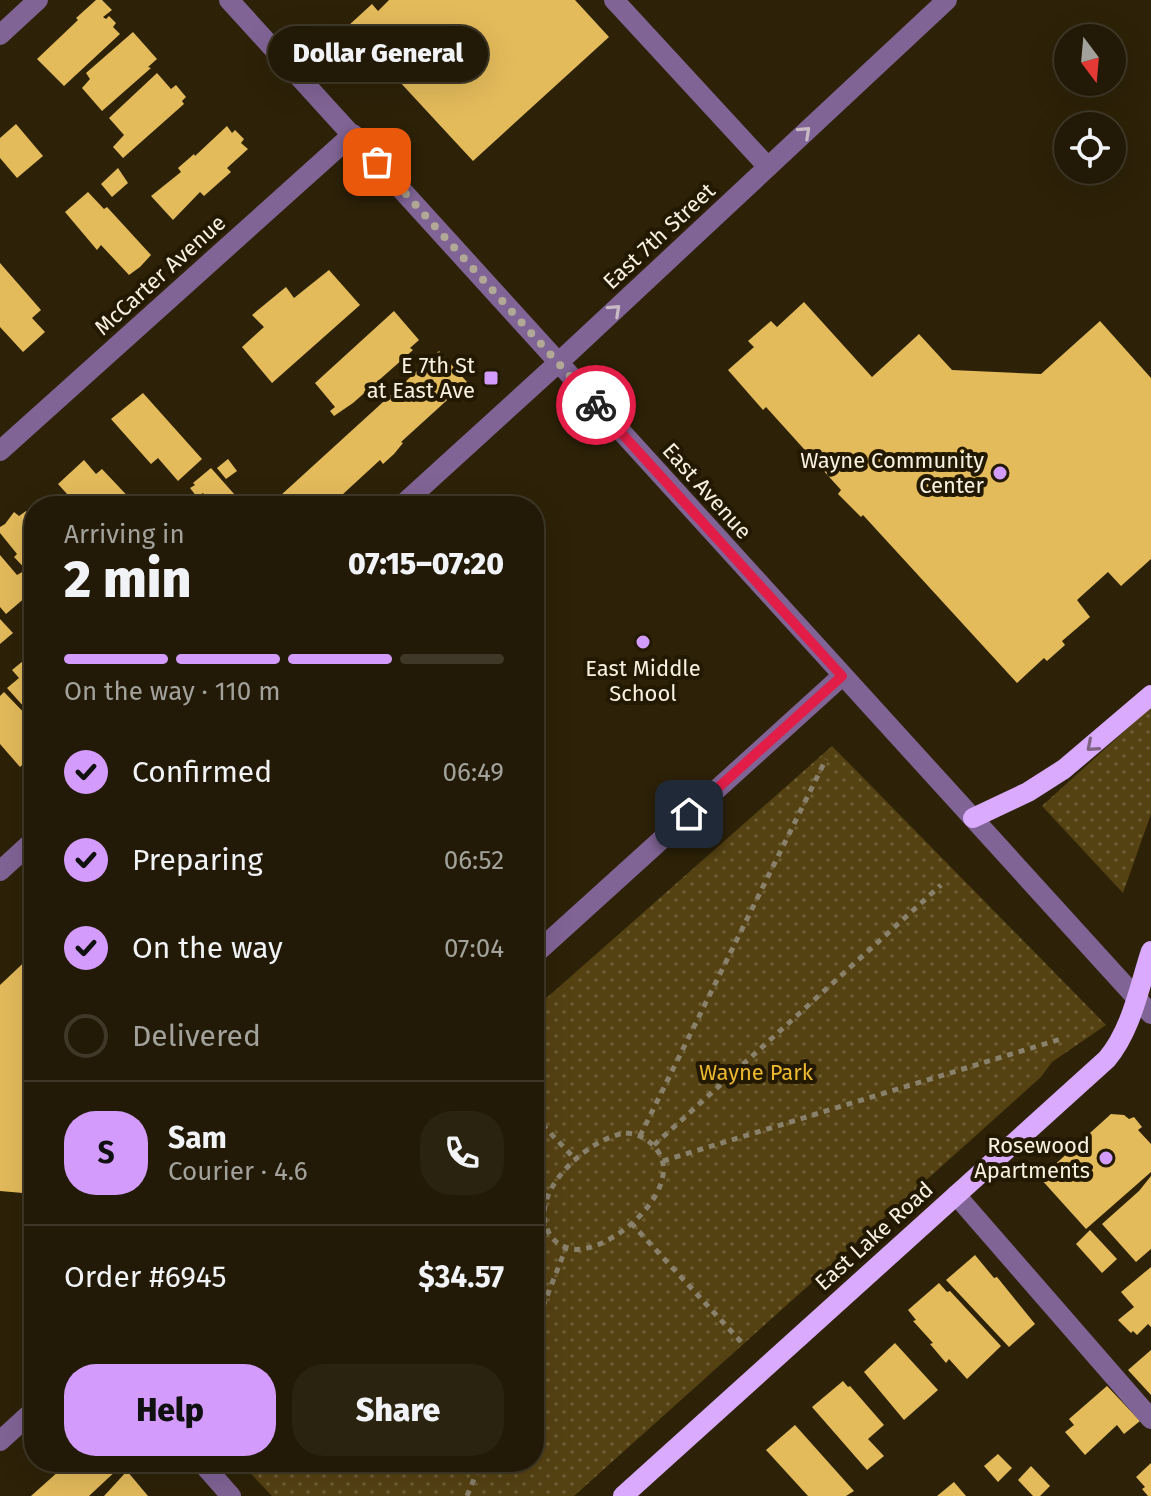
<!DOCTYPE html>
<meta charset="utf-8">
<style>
:root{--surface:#221a06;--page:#2a2310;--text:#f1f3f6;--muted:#a2a19b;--line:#3f3828;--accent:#d39cfc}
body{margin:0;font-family:"Fira Sans",sans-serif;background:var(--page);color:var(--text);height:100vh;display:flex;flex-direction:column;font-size:30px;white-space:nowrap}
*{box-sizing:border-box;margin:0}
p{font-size:26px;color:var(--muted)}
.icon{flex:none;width:44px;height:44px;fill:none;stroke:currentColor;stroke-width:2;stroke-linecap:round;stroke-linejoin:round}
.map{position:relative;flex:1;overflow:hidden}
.sheet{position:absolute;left:24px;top:496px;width:520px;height:976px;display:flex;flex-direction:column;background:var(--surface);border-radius:32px;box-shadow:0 8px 32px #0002,0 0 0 2px var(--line)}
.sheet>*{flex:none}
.needle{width:52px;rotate:164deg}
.buttons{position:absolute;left:1054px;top:24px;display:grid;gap:16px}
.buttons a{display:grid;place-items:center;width:72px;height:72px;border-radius:50%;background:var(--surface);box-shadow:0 8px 32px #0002,0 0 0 2px var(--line);font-size:40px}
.pin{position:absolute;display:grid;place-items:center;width:68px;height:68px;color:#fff;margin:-34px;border-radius:16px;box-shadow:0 4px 12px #0006}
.courier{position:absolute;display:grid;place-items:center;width:80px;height:80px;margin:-40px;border:6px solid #e11d48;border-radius:50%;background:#fff;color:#222;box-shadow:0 2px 10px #0007}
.bubble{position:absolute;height:56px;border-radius:28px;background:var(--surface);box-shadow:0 8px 32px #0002,0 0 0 2px var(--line);font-size:26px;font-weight:800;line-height:56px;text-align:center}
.headline em{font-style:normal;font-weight:800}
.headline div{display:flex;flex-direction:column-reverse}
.headline{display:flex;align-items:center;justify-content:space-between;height:136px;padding:0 40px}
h1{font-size:52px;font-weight:800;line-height:60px}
.bar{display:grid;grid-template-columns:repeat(4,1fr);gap:12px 8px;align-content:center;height:96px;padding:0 40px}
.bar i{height:10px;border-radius:6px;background:var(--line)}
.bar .selected{background:var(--accent)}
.bar p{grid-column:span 4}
.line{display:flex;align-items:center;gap:20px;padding:0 40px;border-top:2px solid var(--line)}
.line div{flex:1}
.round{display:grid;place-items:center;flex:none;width:84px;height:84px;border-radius:32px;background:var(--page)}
ol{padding:0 40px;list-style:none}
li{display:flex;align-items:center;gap:24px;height:88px}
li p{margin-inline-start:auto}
li .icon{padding:8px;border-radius:50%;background:var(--accent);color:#111;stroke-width:4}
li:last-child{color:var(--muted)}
li i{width:44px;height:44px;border:4px solid var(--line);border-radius:50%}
.cta{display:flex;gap:16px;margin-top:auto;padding:16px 40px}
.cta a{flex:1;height:92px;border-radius:32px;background:var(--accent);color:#111;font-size:32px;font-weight:800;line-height:92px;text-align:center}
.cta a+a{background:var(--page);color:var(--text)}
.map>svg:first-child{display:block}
</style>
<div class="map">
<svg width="1151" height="1496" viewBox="0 0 1151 1496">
<defs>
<pattern id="grass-dots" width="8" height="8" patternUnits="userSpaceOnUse" patternTransform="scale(2)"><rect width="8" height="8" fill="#554213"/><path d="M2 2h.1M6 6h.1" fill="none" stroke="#6e5e35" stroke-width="1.8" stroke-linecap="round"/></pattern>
</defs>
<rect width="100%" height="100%" fill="#2d2208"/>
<!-- grass -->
<g fill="url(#grass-dots)">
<polygon points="1151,707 1151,814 1123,893 1042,806"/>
<polygon points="832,746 1106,1025 1052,1062 1041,1077 574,1496 272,1496 240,1462 534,1462 534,1009"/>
</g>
<!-- building -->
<g fill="#e4bb5b">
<polygon points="96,0 102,0 112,10 103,17 106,19 109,16 116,23 113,27 120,34 64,86 37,59 78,20 76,18"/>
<polygon points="389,0 575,0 609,37 473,161 348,26 372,4 378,11"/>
<polygon points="133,32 157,59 148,67 151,68 102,111 82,88 90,79 86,73"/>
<polygon points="157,73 171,89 176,85 186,97 182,101 184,104 123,158 113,147 124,135 109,118"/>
<polygon points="16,124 43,156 17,178 0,158 0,138"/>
<polygon points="227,126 232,133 235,130 244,139 241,143 248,149 227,168 231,172 204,196 200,192 173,220 151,196 181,172 178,168 194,154 195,156"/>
<polygon points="118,168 128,183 112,197 101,184"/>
<polygon points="88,192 104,209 107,207 151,255 140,267 129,275 101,245 97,250 65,212"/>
<polygon points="0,263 41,310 32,318 45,332 23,352 0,327"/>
<polygon points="329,270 360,305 272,383 242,347 264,327 252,315 286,287 294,298"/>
<polygon points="804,302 872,377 919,334 952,370 1041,374 1100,321 1151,378 1151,559 1121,586 1108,572 1077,600 1090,617 1062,641 1065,645 1047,661 1044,658 1017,683 863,515 861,517 838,494 841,490 766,407 763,410 728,370 754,347 748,341 771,321 777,327"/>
<polygon points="394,311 419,340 410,348 413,350 395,366 353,403 334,416 330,411 335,407 315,383"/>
<polygon points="439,351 467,382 401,442 403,443 394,454 383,464 380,460 330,506 269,506"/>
<polygon points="143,393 202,459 178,481 158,458 151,464 111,419"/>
<polygon points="228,459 237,471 226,479 217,468"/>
<polygon points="84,460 96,474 102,469 137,506 78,506 58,484"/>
<polygon points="211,468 235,495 223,506 215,506 203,493 197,497 190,488 195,485 193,483"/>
<polygon points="26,511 34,520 34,578 14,557 17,554 0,533 0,527 5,524 14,512 19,516"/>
<polygon points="0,555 17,575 24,571 34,582 34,590 6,614 0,607"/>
<polygon points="0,619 13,633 0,644"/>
<polygon points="23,661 29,669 34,665 34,718 7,688 19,678 12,670"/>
<polygon points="4,692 34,723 34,755 20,767 0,744 0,696"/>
<polygon points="34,953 34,1194 0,1191 0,985"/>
<polygon points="1111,1114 1124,1115 1129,1119 1134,1117 1142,1127 1138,1130 1151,1144 1151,1172 1086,1229 1040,1178"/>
<polygon points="1151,1176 1151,1249 1136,1262 1102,1224 1139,1191"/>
<polygon points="1090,1230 1117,1259 1102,1273 1076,1244"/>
<polygon points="975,1255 994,1278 997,1277 1035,1324 1009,1347 946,1280"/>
<polygon points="1151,1267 1151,1327 1148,1324 1137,1335 1133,1331 1131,1333 1118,1320 1134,1307 1121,1292"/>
<polygon points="939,1283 947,1292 950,1291 1001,1346 967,1379 949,1359 946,1363 930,1344 933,1343 913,1321 916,1320 908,1310"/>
<polygon points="895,1343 938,1390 904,1420 864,1372"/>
<polygon points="1151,1350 1151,1395 1128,1370"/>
<polygon points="843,1381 848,1387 850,1386 884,1425 868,1439 884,1456 867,1470 812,1407"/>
<polygon points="1107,1386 1140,1421 1124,1434 1117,1425 1085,1455 1065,1432 1074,1425 1069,1419"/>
<polygon points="795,1425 854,1491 846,1496 808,1496 766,1450"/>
<polygon points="998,1454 1012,1468 998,1482 984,1466"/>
<polygon points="69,1462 114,1462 119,1468 89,1496 31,1496"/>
<polygon points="1151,1463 1151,1496 1148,1496 1142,1489 1145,1487 1136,1477"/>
<polygon points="1031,1466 1050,1486 1040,1496 1033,1496 1018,1480"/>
<polygon points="127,1471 148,1496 104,1496"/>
<polygon points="954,1482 966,1496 937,1496"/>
</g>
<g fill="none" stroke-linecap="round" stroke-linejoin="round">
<!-- path -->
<g stroke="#8a816c" stroke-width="5" stroke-dasharray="6 6" stroke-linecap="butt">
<polyline points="534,1116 576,1160"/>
<path d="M626,1133C639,1134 649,1139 657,1150C686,1188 610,1255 572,1249C561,1247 553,1241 548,1231C528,1191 590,1137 626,1133Z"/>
<polyline points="640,1136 826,759"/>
<polyline points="654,1145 941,885"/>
<polyline points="663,1161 1064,1038"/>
<polyline points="631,1223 744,1345"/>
<polyline points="534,1227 546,1223"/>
<polyline points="534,1329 566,1248"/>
<polyline points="467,1496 481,1462"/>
</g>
<!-- minor -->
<g stroke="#806496" stroke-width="20">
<polyline points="229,0 1151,1014"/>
<polyline points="614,0 768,167"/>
<polyline points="0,35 38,0"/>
<polyline points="0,451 353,134"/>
<polyline points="401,506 558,363 947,0"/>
<polyline points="0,871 34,840"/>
<polyline points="534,955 842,676"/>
<polyline points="956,1195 1151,1419"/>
<polyline points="0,1441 34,1410"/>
<polyline points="201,1462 231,1496"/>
</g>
<!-- major -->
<g stroke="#d9aafd" stroke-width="20">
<polyline points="973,818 1028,792 1064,769 1151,695"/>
<path d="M623,1496L1107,1059C1132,1029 1139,987 1151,951"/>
</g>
</g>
<!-- one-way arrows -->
<defs><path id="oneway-chevron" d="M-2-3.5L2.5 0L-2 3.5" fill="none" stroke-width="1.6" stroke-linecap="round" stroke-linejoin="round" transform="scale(2)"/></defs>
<g stroke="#c8b9c4">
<use href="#oneway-chevron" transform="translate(805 132) rotate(-43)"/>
<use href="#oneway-chevron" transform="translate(615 310) rotate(-43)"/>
</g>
<use stroke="#7e627f" href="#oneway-chevron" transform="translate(1092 746) rotate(139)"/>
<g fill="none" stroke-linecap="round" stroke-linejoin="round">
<!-- done -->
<polyline stroke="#b1a996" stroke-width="8" stroke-dasharray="0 14.4" points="377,162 596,405"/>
<!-- route -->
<polyline stroke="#e11d48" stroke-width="10" points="596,405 842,676 689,814"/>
</g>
<!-- markers -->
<g fill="#d39cfc" stroke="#231901" stroke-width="3">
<rect x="483" y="370" width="16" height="16" rx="4"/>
<circle cx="1000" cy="473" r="8"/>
<circle cx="643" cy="642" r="8"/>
<circle cx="1106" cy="1158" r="8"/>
</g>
<g text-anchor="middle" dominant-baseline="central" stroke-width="8" stroke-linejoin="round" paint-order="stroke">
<!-- street labels -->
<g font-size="22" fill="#f8f1e2" stroke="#231901">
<text transform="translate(659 236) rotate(-43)">East 7th Street</text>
<text transform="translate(160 275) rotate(-42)">McCarter Avenue</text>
<text transform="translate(707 491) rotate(48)">East Avenue</text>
<text transform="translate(874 1236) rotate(-42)">East Lake Road</text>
</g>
<!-- poi labels -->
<g font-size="22" fill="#f8f1e2" stroke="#231901" text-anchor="end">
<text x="475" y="365">E 7th St<tspan x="475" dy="25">at East Ave</tspan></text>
<text x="984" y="460">Wayne Community<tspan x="984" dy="25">Center</tspan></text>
<text x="643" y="668" text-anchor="middle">East Middle<tspan x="643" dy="25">School</tspan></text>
<text x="1090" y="1145">Rosewood<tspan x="1090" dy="25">Apartments</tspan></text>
</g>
<!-- park labels -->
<g font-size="22" fill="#edb931" stroke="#231901">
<text x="756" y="1072">Wayne Park</text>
</g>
</g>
</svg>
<div class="buttons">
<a><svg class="needle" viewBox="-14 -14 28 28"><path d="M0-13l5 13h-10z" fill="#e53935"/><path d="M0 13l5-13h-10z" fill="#a2a19b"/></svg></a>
<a><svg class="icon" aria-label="locate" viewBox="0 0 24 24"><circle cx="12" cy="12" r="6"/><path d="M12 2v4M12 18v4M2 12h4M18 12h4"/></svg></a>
</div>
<div class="pin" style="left:377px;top:162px;background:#ea580c"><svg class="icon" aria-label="bag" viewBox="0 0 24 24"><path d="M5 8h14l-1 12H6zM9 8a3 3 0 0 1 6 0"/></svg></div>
<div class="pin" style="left:689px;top:814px;background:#1f2937"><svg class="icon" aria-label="home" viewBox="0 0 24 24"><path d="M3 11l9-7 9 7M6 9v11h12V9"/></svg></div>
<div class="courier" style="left:596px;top:405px"><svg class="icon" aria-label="bike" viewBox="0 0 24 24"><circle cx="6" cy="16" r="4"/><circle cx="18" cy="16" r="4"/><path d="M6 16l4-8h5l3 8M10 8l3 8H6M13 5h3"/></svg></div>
<div class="bubble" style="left:268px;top:26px;width:220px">Dollar General</div>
<section class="sheet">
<div class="headline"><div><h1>2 min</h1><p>Arriving in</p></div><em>07:15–07:20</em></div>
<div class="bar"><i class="selected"></i><i class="selected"></i><i class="selected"></i><i></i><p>On the way · 110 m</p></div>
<ol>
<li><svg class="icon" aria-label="check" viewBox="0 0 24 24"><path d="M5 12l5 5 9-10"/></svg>Confirmed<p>06:49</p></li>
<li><svg class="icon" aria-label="check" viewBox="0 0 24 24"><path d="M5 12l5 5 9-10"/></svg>Preparing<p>06:52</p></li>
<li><svg class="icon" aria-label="check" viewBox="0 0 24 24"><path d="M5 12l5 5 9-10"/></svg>On the way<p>07:04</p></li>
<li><i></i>Delivered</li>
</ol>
<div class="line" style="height:144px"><b class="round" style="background:var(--accent);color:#111">S</b><div><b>Sam</b><p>Courier · 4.6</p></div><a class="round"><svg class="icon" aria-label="phone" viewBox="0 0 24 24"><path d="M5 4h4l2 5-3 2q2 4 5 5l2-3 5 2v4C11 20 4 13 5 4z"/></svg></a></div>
<div class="line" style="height:104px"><div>Order #6945</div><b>$34.57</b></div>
<div class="cta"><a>Help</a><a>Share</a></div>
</section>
</div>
